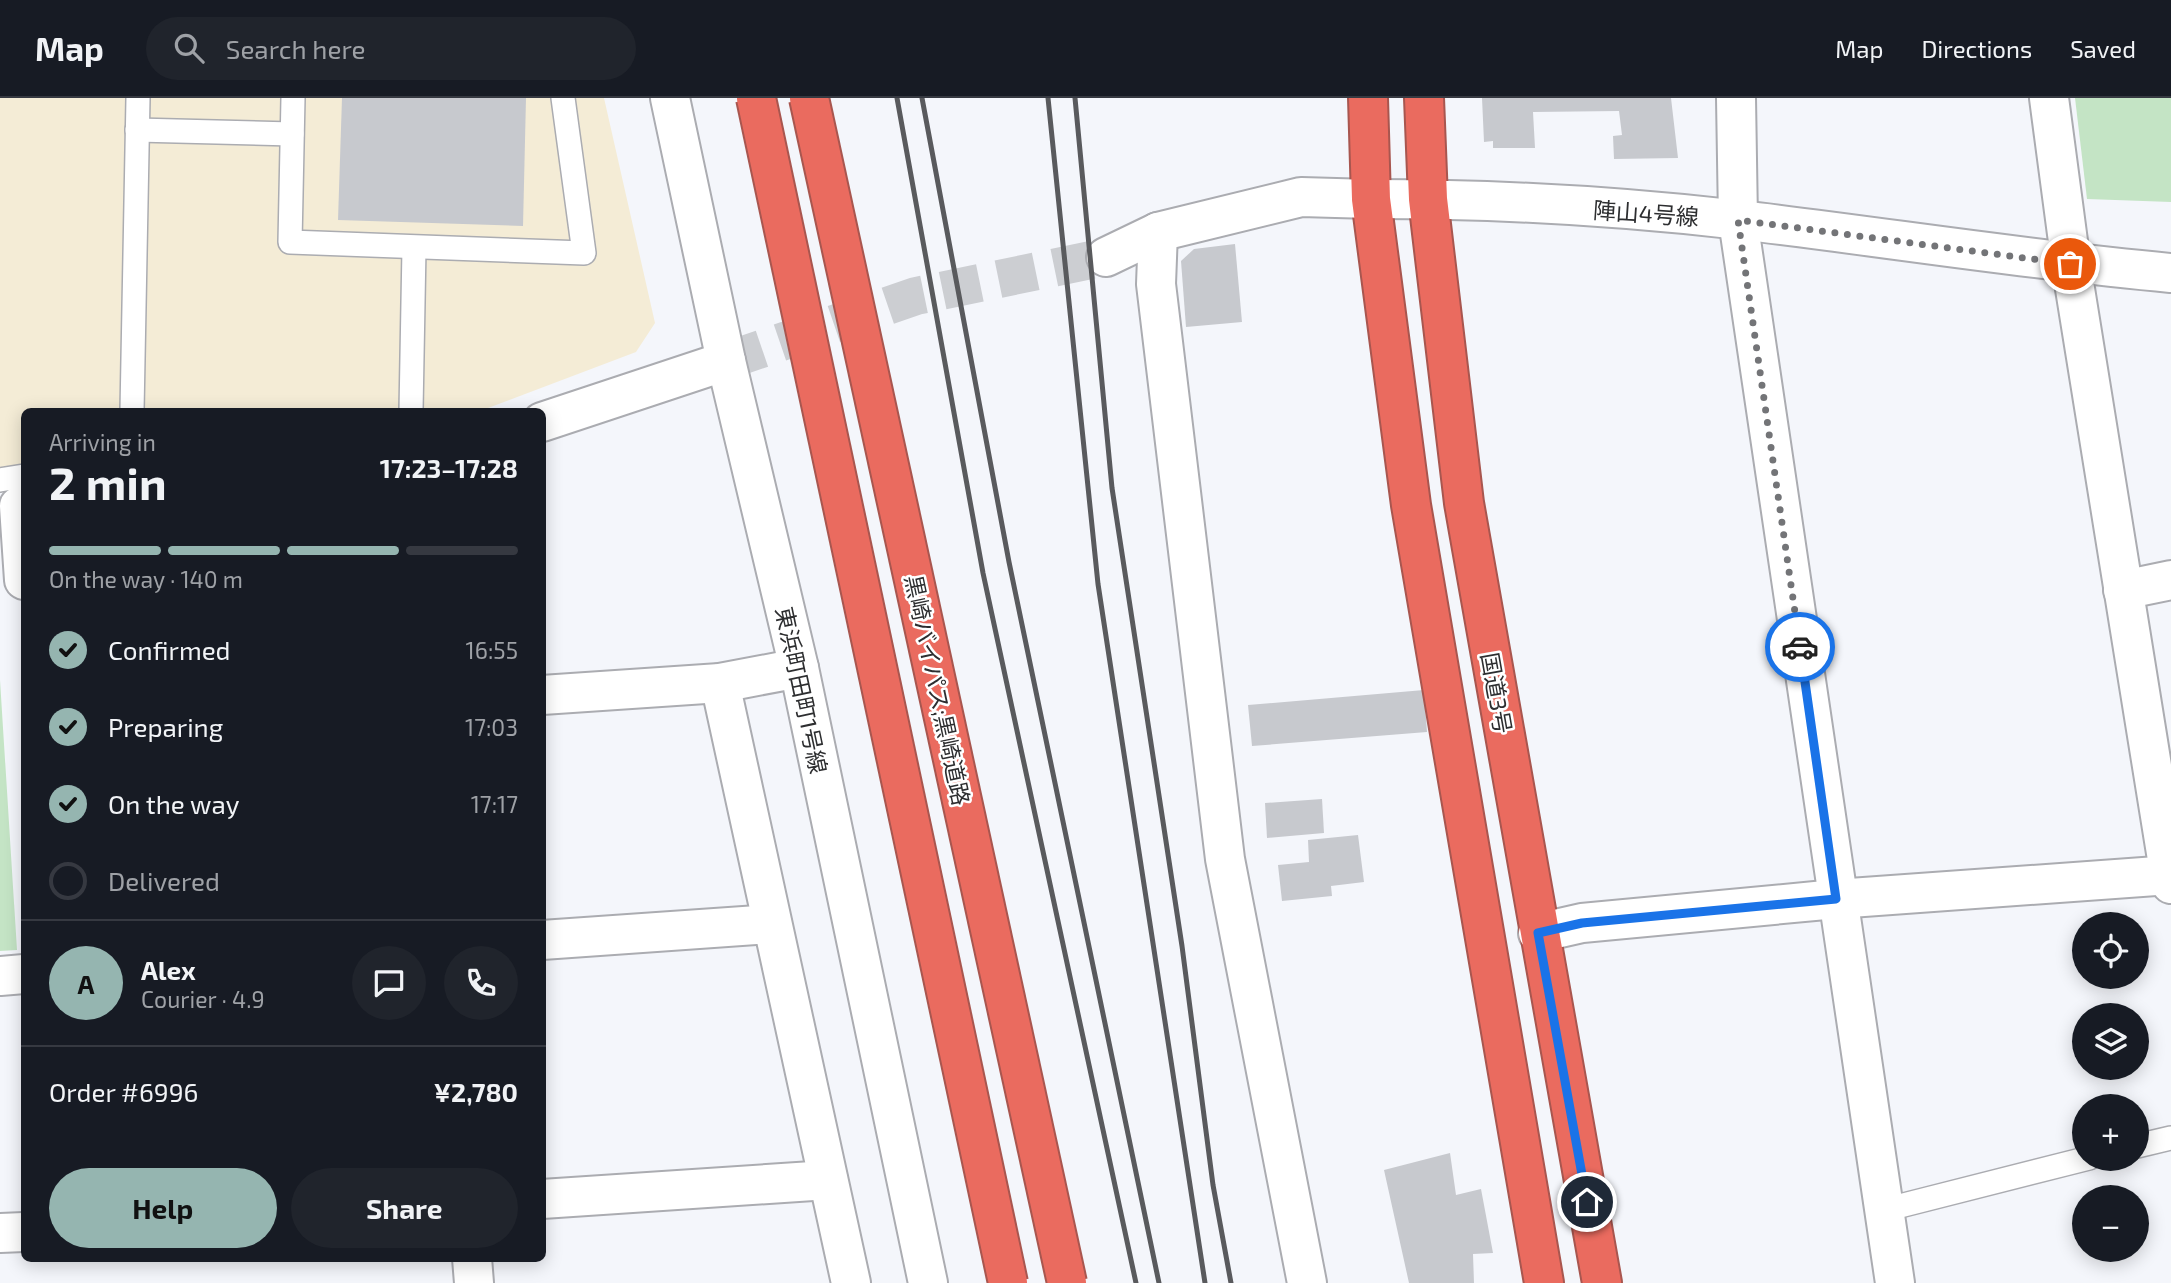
<!DOCTYPE html>
<meta charset="utf-8">
<style>
:root{--surface:#171b24;--page:#20242c;--text:#f1f3f6;--muted:#9ea1a6;--line:#363941;--accent:#95b5b0}
body{margin:0;font-family:"Exo 2","Noto Sans JP",sans-serif;background:var(--page);color:var(--text);height:100vh;display:flex;flex-direction:column;font-size:26px;white-space:nowrap}
*{box-sizing:border-box;margin:0}
p{font-size:23px;color:var(--muted)}
.icon{flex:none;width:38px;height:38px;fill:none;stroke:currentColor;stroke-width:2;stroke-linecap:round;stroke-linejoin:round}
.map{position:relative;flex:1;overflow:hidden}
.panel{position:absolute;left:21px;top:310px;width:525px;height:854px;display:flex;flex-direction:column;background:var(--surface);border-radius:10px;box-shadow:0 4px 18px #0003}
.panel>*{flex:none}
.fabs{position:absolute;left:2072px;top:814px;display:grid;gap:14px}
.fabs a{display:grid;place-items:center;width:77px;height:77px;border-radius:50%;background:var(--surface);box-shadow:0 4px 18px #0003;font-size:35px}
.pin{position:absolute;display:grid;place-items:center;width:60px;height:60px;color:#fff;margin:-30px;border:4px solid #fff;border-radius:50%;box-shadow:0 2px 7px #0007}
.courier{position:absolute;display:grid;place-items:center;width:70px;height:70px;margin:-35px;border:5px solid #1a73e8;border-radius:50%;background:#fff;color:#222;box-shadow:0 2px 9px #0007}
.summary em{font-style:normal;font-weight:700}
.summary div{display:flex;flex-direction:column-reverse}
.summary{display:flex;align-items:center;justify-content:space-between;height:119px;padding:0 28px}
h1{font-size:46px;font-weight:700;line-height:52px}
.bar{display:grid;grid-template-columns:repeat(4,1fr);gap:10px 7px;align-content:center;height:84px;padding:0 28px}
.bar i{height:9px;border-radius:5px;background:var(--line)}
.bar .current{background:var(--accent)}
.bar p{grid-column:span 4}
.line{display:flex;align-items:center;gap:18px;padding:0 28px;border-top:2px solid var(--line)}
.line div{flex:1}
.round{display:grid;place-items:center;flex:none;width:74px;height:74px;border-radius:37px;background:var(--page)}
ol{padding:0 28px;list-style:none}
li{display:flex;align-items:center;gap:21px;height:77px}
li p{margin-inline-start:auto}
li .icon{padding:7px;border-radius:50%;background:var(--accent);color:#111;stroke-width:4}
li:last-child{color:var(--muted)}
li i{width:38px;height:38px;border:4px solid var(--line);border-radius:50%}
.button{display:flex;gap:14px;margin-top:auto;padding:14px 28px}
.button a{flex:1;height:80px;border-radius:42px;background:var(--accent);color:#111;font-size:28px;font-weight:700;line-height:80px;text-align:center}
.button a+a{background:var(--page);color:var(--text)}
header{display:flex;align-items:center;gap:42px;box-sizing:border-box;height:98px;padding:0 35px;background:var(--surface);border-bottom:2px solid var(--line)}
header strong{font-size:33px}
nav{display:flex;gap:38px;margin-inline-start:auto;font-size:24px}
.search{width:490px;height:63px;background:var(--page);display:flex;align-items:center;gap:18px;box-sizing:border-box;padding:0 24px;border-radius:38px;color:var(--muted);font-size:26px}
.map>svg:first-child{display:block}
</style>
<header>
<strong>Map</strong>
<div class="search"><svg class="icon" aria-label="search" viewBox="0 0 24 24"><circle cx="10" cy="10" r="6"/><path d="M15 15l6 6"/></svg>Search here</div>
<nav><a>Map</a><a>Directions</a><a>Saved</a></nav>
</header>
<div class="map">
<svg width="2171" height="1185" viewBox="0 0 2171 1185">
<rect width="100%" height="100%" fill="#f4f6fb"/>
<!-- industrial -->
<polygon fill="#f4ecd6" points="0,0 604,0 655,225 636,254 480,313 24,313 24,384 0,390"/>
<!-- green -->
<g fill="#c4e4c5">
<polygon points="2075,0 2171,0 2171,104 2087,101"/>
<polygon points="0,582 17,852 0,853"/>
</g>
<!-- building -->
<g fill="#c7c9ce">
<polygon points="342,0 526,0 523,128 338,122"/>
<polygon points="1482,0 1671,0 1678,60 1614,61 1613,38 1622,37 1619,13 1533,14 1535,50 1493,50 1493,43 1484,44"/>
<polygon points="1235,146 1242,224 1186,229 1181,163 1194,151"/>
<polygon points="1424,592 1427,634 1252,648 1248,607"/>
<polygon points="1322,701 1324,735 1267,740 1265,705"/>
<polygon points="1358,737 1364,784 1331,788 1332,798 1282,803 1278,767 1309,764 1308,742"/>
<polygon points="1450,1055 1456,1097 1481,1091 1493,1155 1473,1156 1474,1185 1409,1185 1384,1072"/>
</g>
<g fill="none" stroke-linecap="round" stroke-linejoin="round">
<!-- street-tunnel -->
<polyline stroke="#ccced2" stroke-width="38" stroke-dasharray="38 19" stroke-linecap="butt" points="726,263 916,198 1106,159"/>
<!-- lane casing -->
<g stroke="#abacb1" stroke-width="26">
<g id="lane">
<polyline points="293,0 290,144 584,155 563,0"/>
<polyline points="137,32 292,36"/>
<polyline points="132,313 138,0"/>
<polyline points="411,313 414,150"/>
<polyline points="0,382 24,378"/>
<polyline points="2137,1048 2171,1040"/>
<polyline points="1884,1112 2089,1060"/>
</g>
</g>
<!-- street casing -->
<g stroke="#abacb1" stroke-width="42">
<g id="street">
<polyline points="1736,0 1738,122 1895,1185"/>
<polyline points="2049,0 2071,166 2171,786"/>
<polyline points="1158,134 1156,186 1225,761 1307,1185"/>
<polyline points="1106,159 1158,134 1301,99 1371,101"/>
<polyline points="542,324 726,263"/>
<polyline points="19,408 24,482"/>
<polyline points="2123,492 2171,482"/>
<polyline points="720,585 851,1185"/>
<polyline points="542,597 720,585 799,570"/>
<polyline points="1538,835 1582,825 1836,801 2171,777"/>
<polyline points="542,842 772,826"/>
<polyline points="0,878 24,876"/>
<polyline points="542,1101 828,1082"/>
<polyline points="0,1135 24,1134"/>
<polyline points="472,1160 474,1185"/>
</g>
</g>
<!-- secondary casing -->
<g stroke="#abacb1" stroke-width="42">
<g id="secondary">
<polyline points="670,0 726,263 799,570 928,1185"/>
<path d="M1371,101C1494,101 1618,108 1740,122C1884,139 2027,162 2171,175"/>
</g>
</g>
<!-- highway casing -->
<g stroke="#a8564f" stroke-width="42">
<g id="highway">
<polyline points="1368,0 1371,101 1411,407 1544,1185"/>
<polyline points="1424,0 1428,101 1464,405 1602,1185"/>
</g>
</g>
<!-- lane -->
<use href="#lane" stroke="#fff" stroke-width="23"/>
<!-- street -->
<use href="#street" stroke="#fff" stroke-width="38"/>
<!-- secondary -->
<use href="#secondary" stroke="#fff" stroke-width="38"/>
<!-- highway -->
<use href="#highway" stroke="#ea6b5f" stroke-width="38"/>
<!-- rail -->
<g stroke="#595a5d" stroke-width="5">
<polyline points="897,0 983,475 1136,1185"/>
<polyline points="922,0 1009,464 1159,1185"/>
<polyline points="1048,0 1098,486 1205,1185"/>
<polyline points="1075,0 1112,390 1182,848 1213,1087 1231,1185"/>
</g>
<!-- highway-bridge casing -->
<g stroke="#a8564f" stroke-width="42" stroke-linecap="butt">
<g id="highway-bridge">
<polyline points="756,0 1008,1185"/>
<polyline points="809,0 1067,1185"/>
</g>
</g>
<!-- highway-bridge -->
<use href="#highway-bridge" stroke="#ea6b5f" stroke-width="38"/>
</g>
<g fill="none" stroke-linecap="round" stroke-linejoin="round">
<!-- done -->
<polyline stroke="#737477" stroke-width="7" stroke-dasharray="0 12.6" points="1800,549 1738,122 2070,166"/>
<!-- route -->
<polyline stroke="#1a73e8" stroke-width="9" points="1587,1104 1538,835 1582,825 1836,801 1800,549"/>
</g>
<g text-anchor="middle" dominant-baseline="central" stroke-width="5" stroke-linejoin="round" paint-order="stroke">
<!-- street labels -->
<g font-size="23" fill="#2d2e30" stroke="#fff">
<text transform="translate(1646 115) rotate(4)">陣山4号線</text>
<text transform="translate(802 592) rotate(78)">東浜町田町1号線</text>
<text transform="translate(938 592) rotate(78)">黒崎バイパス;黒崎道路</text>
<text transform="translate(1497 595) rotate(80)">国道3号</text>
</g>
</g>
</svg>
<div class="fabs">
<a><svg class="icon" aria-label="locate" viewBox="0 0 24 24"><circle cx="12" cy="12" r="6"/><path d="M12 2v4M12 18v4M2 12h4M18 12h4"/></svg></a>
<a><svg class="icon" aria-label="layers" viewBox="0 0 24 24"><path d="M12 4l9 5-9 5-9-5zM3 14l9 5 9-5"/></svg></a>
<a>+</a>
<a>−</a>
</div>
<div class="pin" style="left:2070px;top:166px;background:#ea580c"><svg class="icon" aria-label="bag" viewBox="0 0 24 24"><path d="M5 8h14l-1 12H6zM9 8a3 3 0 0 1 6 0"/></svg></div>
<div class="pin" style="left:1587px;top:1104px;background:#1f2937"><svg class="icon" aria-label="home" viewBox="0 0 24 24"><path d="M3 11l9-7 9 7M6 9v11h12V9"/></svg></div>
<div class="courier" style="left:1800px;top:549px"><svg class="icon" aria-label="car" viewBox="0 0 24 24"><path d="M5 17H2v-5l4-1 3-4h7l3 4 3 1v5h-3M9 17h6M6 11h13"/><circle cx="7" cy="17" r="2"/><circle cx="17" cy="17" r="2"/></svg></div>
<section class="panel">
<div class="summary"><div><h1>2 min</h1><p>Arriving in</p></div><em>17:23–17:28</em></div>
<div class="bar"><i class="current"></i><i class="current"></i><i class="current"></i><i></i><p>On the way · 140 m</p></div>
<ol>
<li><svg class="icon" aria-label="check" viewBox="0 0 24 24"><path d="M5 12l5 5 9-10"/></svg>Confirmed<p>16:55</p></li>
<li><svg class="icon" aria-label="check" viewBox="0 0 24 24"><path d="M5 12l5 5 9-10"/></svg>Preparing<p>17:03</p></li>
<li><svg class="icon" aria-label="check" viewBox="0 0 24 24"><path d="M5 12l5 5 9-10"/></svg>On the way<p>17:17</p></li>
<li><i></i>Delivered</li>
</ol>
<div class="line" style="height:126px"><b class="round" style="background:var(--accent);color:#111">A</b><div><b>Alex</b><p>Courier · 4.9</p></div><a class="round"><svg class="icon" aria-label="chat" viewBox="0 0 24 24"><path d="M4 5h16v11H9l-5 4z"/></svg></a><a class="round"><svg class="icon" aria-label="phone" viewBox="0 0 24 24"><path d="M5 4h4l2 5-3 2q2 4 5 5l2-3 5 2v4C11 20 4 13 5 4z"/></svg></a></div>
<div class="line" style="height:91px"><div>Order #6996</div><b>¥2,780</b></div>
<div class="button"><a>Help</a><a>Share</a></div>
</section>
</div>
